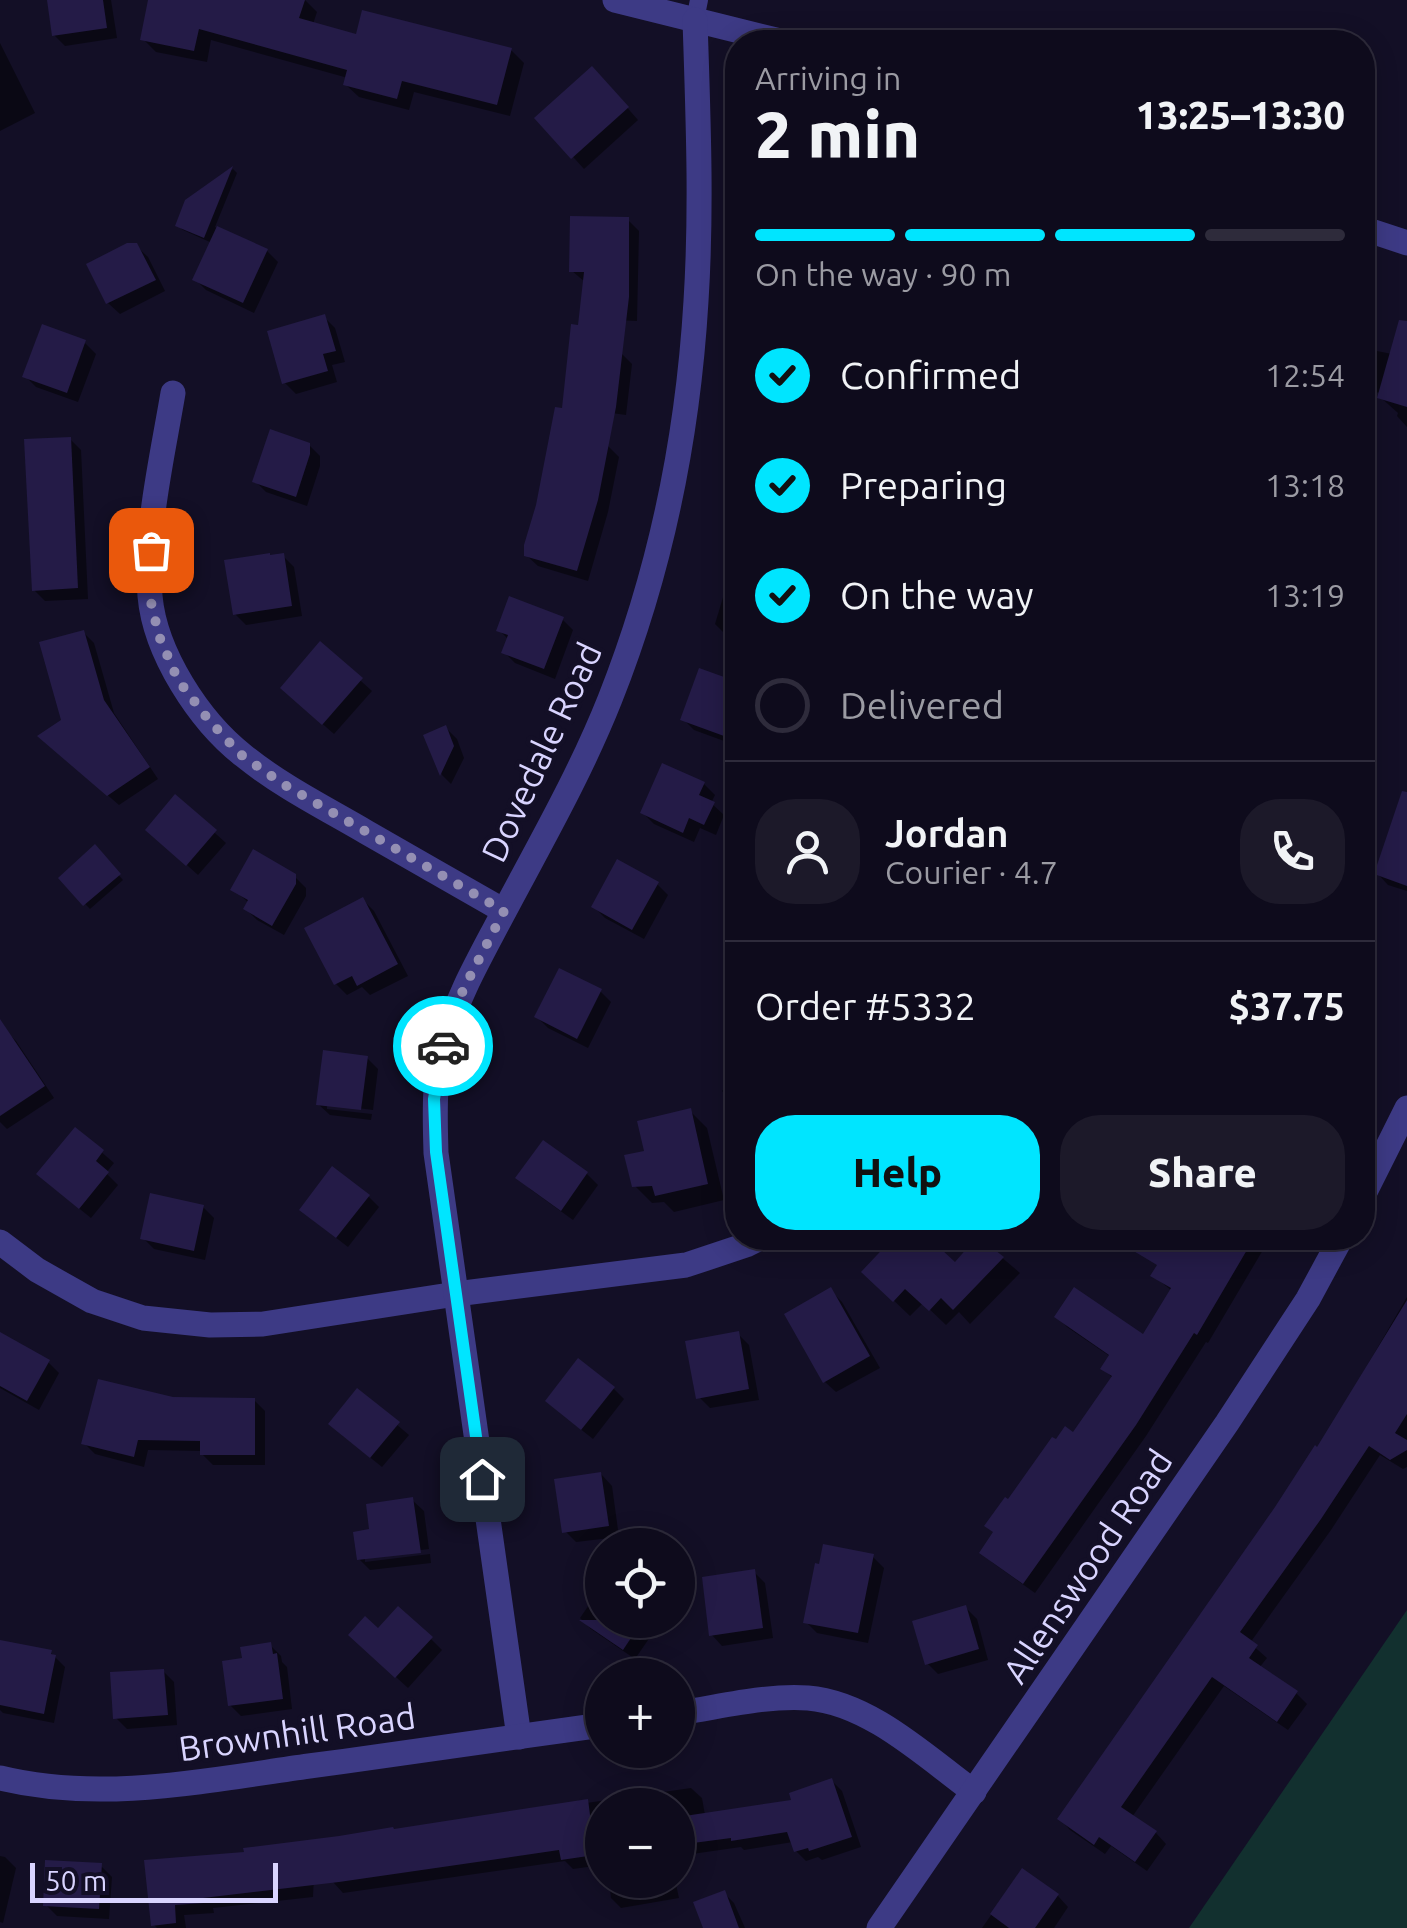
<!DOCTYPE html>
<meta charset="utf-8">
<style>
:root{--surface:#0e0b1c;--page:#1c1929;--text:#f1f3f6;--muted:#9b9ba3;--line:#2e2b3b;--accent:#00e5ff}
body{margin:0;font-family:Ubuntu,sans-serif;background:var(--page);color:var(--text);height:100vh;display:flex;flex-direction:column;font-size:38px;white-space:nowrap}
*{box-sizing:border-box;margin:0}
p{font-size:32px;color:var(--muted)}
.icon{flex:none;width:55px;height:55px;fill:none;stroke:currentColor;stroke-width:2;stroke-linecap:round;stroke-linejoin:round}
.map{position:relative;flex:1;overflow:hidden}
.side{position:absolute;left:725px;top:30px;width:650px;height:1220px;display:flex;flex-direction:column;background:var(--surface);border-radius:40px;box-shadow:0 5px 25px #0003,0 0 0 2px var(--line)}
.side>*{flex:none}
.tools{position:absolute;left:585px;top:1528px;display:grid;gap:20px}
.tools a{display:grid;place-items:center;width:110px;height:110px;border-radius:50%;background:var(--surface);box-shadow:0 5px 25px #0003,0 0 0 2px var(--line);font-size:50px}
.scale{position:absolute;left:30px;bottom:25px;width:248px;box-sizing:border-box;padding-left:10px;border:5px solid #d9d4ff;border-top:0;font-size:28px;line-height:35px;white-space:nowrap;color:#d9d4ff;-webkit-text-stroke:8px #130f26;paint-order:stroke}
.pin{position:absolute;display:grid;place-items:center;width:85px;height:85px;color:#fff;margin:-42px;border-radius:20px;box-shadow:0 5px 15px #0006}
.courier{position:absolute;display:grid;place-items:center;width:100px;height:100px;margin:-50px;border:8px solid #00e5ff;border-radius:50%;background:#fff;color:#222;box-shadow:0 2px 12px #0007}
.head em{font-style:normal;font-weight:800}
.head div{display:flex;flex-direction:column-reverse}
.head{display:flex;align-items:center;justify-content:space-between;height:170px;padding:0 30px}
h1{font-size:65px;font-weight:800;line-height:75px}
.bar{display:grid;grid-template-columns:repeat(4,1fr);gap:15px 10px;align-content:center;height:120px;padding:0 30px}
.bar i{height:12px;border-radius:8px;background:var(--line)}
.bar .selected{background:var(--accent)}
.bar p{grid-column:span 4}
.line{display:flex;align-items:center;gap:25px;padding:0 30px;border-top:2px solid var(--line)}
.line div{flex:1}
.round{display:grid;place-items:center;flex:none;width:105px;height:105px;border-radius:40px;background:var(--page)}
ol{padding:0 30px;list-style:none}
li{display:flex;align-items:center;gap:30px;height:110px}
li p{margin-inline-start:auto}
li .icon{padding:10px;border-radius:50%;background:var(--accent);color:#111;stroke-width:4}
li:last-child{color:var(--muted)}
li i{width:55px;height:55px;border:5px solid var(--line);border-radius:50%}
.primary-button{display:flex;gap:20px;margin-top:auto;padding:20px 30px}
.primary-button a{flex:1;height:115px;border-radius:40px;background:var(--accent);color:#111;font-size:40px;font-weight:800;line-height:115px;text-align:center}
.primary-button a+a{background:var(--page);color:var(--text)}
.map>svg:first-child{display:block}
</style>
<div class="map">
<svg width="1407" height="1928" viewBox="0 0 1407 1928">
<rect width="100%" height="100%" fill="#130f26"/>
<!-- green -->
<polygon fill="#12302f" points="1407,1610 1407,1928 1189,1928"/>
<!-- shadow -->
<g fill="#0007">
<polygon points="49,0 111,0 117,38 65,46 54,35"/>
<polygon points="150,0 305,0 317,12 313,24 358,37 511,50 524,63 510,116 414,92 409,110 359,97 346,85 348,78 211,40 207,62 156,52 143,39"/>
<polygon points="0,43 35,113 0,131"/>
<polygon points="603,80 638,120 584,169 538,118"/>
<polygon points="233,169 237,173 215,227 267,251 278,262 254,313 206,290 195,279 212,243 183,230 178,226 187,201"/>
<polygon points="628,220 639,231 637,321 593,319 585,282 572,271"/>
<polygon points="136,246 148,257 165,291 120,314 108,303 90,265"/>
<polygon points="324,317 335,328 345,362 332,365 337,382 296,394 285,383"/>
<polygon points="1407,324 1407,427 1397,416 1398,413 1380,397 1381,392 1362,395 1362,348 1392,354"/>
<polygon points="85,343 96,354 78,402 36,387 25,376"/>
<polygon points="621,353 632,364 626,415 604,412 608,446 619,457 608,512 588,581 538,566 526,555 564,411"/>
<polygon points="70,439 81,450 88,599 45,601 34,590"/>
<polygon points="309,445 320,456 320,466 307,506 266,492 255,481"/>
<polygon points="283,556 294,567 302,616 246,625 235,614"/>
<polygon points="730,574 738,576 738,638 726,635 715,624"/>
<polygon points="562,619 573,630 555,679 515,663 504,652 509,640 499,630"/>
<polygon points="84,633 94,643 114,713 158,779 119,805 51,746 64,721"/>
<polygon points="320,644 372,691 334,734 294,699"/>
<polygon points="738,685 738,737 735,745 694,730 683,719"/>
<polygon points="446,728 457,739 464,758 451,784 442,775 426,736"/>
<polygon points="704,784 715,795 711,803 724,815 716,835 700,828 694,842 654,824 643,813"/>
<polygon points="176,798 226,843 198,875 159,840"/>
<polygon points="1407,830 1407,891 1388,885 1377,873"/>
<polygon points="95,848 123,880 90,909 61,878"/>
<polygon points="294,876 306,888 306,896 284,935 257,920 246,909 249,903 233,889"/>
<polygon points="657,884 668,895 644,939 605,918 594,907"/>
<polygon points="363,900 374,911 408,976 370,995 362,987 347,995 336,984"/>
<polygon points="600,991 611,1002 588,1048 548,1028 537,1017"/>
<polygon points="5,1030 16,1041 54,1098 7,1129 0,1122 0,1034"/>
<polygon points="367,1058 378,1069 373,1110 327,1104 327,1109 372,1114 371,1120 330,1115 318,1104"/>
<polygon points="738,1074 738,1106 722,1091"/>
<polygon points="690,1111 707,1128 724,1200 674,1212 664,1202 652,1203 635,1186 647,1152"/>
<polygon points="76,1130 114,1163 106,1173 118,1185 91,1218 50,1185"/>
<polygon points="543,1143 587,1174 598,1185 573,1220 530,1189 519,1178"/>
<polygon points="368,1196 379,1207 348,1247 313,1220"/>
<polygon points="203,1207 214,1218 205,1260 154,1249 143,1238"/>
<polygon points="897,1238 926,1238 956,1266 979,1238 1020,1273 970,1324 959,1312 946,1325 923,1303 910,1316 864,1272"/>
<polygon points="1203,1238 1270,1238 1208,1343 1206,1342 1146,1436 1035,1593 993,1563 982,1552 995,1534 1008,1503 1073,1435 1113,1378 1103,1369 1111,1357 1067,1327 1057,1316 1144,1338 1172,1291 1154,1276 1189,1262"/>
<polygon points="831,1291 842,1302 880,1368 836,1392 825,1382"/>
<polygon points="1407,1297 1407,1467 1403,1469 1380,1455 1331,1530 1250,1643 1267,1658 1259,1668 1296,1693 1307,1704 1288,1730 1224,1686 1132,1817 1156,1833 1166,1844 1147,1871 1111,1846 1105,1854 1070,1830 1060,1819 1318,1450"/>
<polygon points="738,1334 749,1345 759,1400 710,1408 699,1397"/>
<polygon points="0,1343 48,1362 59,1373 39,1410 0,1388"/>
<polygon points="613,1388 624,1399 593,1439 559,1412"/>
<polygon points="357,1391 409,1435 382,1467 342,1435"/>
<polygon points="173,1400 254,1400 265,1411 265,1465 213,1465 202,1454 202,1451 148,1450 144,1467 95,1454 84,1443"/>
<polygon points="601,1474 612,1486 619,1537 576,1542 564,1530"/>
<polygon points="412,1500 424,1511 429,1549 365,1557 365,1562 430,1554 431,1563 370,1570 359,1559 372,1531"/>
<polygon points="873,1557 884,1568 868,1643 817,1633 806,1622"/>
<polygon points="754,1572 765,1583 773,1638 722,1646 711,1634"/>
<polygon points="602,1586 602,1620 655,1620 659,1624 635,1659 591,1629 580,1618"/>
<polygon points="966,1608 977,1619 988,1660 938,1674 927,1663"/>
<polygon points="378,1632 431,1639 442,1650 408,1688 362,1646"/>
<polygon points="270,1645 281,1656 282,1662 287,1667 292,1709 241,1716 230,1705 245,1660"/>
<polygon points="51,1653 65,1667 54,1723 3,1713 0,1710 0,1669"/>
<polygon points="163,1671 174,1682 177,1725 127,1729 116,1718"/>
<polygon points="832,1781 842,1791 861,1847 822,1860 818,1857 806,1861 796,1851 793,1842 744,1850 741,1847 678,1856 678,1805 602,1805 602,1865 573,1869 565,1861 343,1893 333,1882 327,1840 691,1788 702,1798 705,1815 794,1802"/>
<polygon points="315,1854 313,1897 213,1908 214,1913 184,1915 186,1928 157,1928 153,1924 147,1863"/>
<polygon points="0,1856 5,1857 16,1868 3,1923 0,1922"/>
<polygon points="101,1866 112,1877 109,1919 57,1916 46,1905"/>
<polygon points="1022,1871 1058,1896 1068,1907 1054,1928 982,1928"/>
<polygon points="609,1880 675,1880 679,1898 621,1908 611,1898"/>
<polygon points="724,1893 734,1903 745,1928 706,1928"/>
</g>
<!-- building -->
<g fill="#241b47">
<polygon points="47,0 103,0 107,28 52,36"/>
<polygon points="148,0 305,0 299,18 356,34 362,10 512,48 497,105 402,81 397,99 343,85 347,70 199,29 194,51 140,40"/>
<polygon points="592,66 629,107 571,159 534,118"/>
<polygon points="233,166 204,238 175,226 185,200"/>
<polygon points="570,216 629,217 629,297 616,407 598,500 577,571 524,556 524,545 536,505 555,407 562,408 571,324 578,325 584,272 569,272"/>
<polygon points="217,226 268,249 243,303 192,280"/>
<polygon points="127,243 137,243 156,280 106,304 86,264"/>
<polygon points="325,314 336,351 323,354 328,371 282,384 267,331"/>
<polygon points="1399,320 1407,321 1407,407 1377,398"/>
<polygon points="42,324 86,340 67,393 22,377"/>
<polygon points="270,429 310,443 310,454 296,497 252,482"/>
<polygon points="71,437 78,588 32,591 24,439"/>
<polygon points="270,553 270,555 284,553 292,606 233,615 224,560"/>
<polygon points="509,596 564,617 544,669 501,653 508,635 496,631"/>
<polygon points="84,630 104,700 150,767 107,796 37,736 61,720 39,642"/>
<polygon points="320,641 363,678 322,725 280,688"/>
<polygon points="699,668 738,682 738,697 724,736 680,720"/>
<polygon points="446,725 454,746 440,776 423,735"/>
<polygon points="662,763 705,782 699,795 715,802 704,825 689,818 683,833 640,813"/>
<polygon points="1402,791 1407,792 1407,886 1374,874"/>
<polygon points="175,794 217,830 186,866 145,830"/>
<polygon points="95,844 121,874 83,906 58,878"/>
<polygon points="253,849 296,874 296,884 272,926 243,909 248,900 230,890"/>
<polygon points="617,859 659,882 632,930 591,907"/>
<polygon points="363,897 398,964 357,986 352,976 334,985 304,928"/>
<polygon points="559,968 602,989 577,1039 534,1017"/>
<polygon points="0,1019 45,1086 0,1116"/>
<polygon points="323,1050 368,1056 361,1110 316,1105"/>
<polygon points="691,1108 708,1184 655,1196 652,1186 632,1187 624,1155 644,1151 637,1121"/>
<polygon points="75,1127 104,1150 96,1161 109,1172 79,1209 36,1174"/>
<polygon points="543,1140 588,1172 561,1211 515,1178"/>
<polygon points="332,1166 370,1195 336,1238 299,1210"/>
<polygon points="150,1193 204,1205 194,1251 140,1239"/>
<polygon points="893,1238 929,1238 955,1262 976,1238 979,1238 1004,1257 953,1310 941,1298 929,1311 905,1289 893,1302 861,1272"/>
<polygon points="1112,1238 1254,1238 1197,1335 1194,1333 1136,1425 1023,1584 979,1553 993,1532 984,1526 1005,1497 1008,1499 1052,1437 1056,1439 1065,1426 1073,1432 1112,1376 1100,1369 1109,1355 1054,1317 1074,1287 1143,1334 1171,1288 1150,1276 1157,1265"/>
<polygon points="831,1287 870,1356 823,1383 784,1314"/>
<polygon points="1407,1300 1407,1414 1395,1433 1407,1440 1407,1450 1390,1460 1369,1446 1321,1519 1240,1632 1258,1645 1249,1658 1298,1691 1277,1722 1212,1677 1121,1807 1157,1831 1135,1862 1099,1837 1094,1845 1057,1819 1275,1507 1315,1445 1317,1447"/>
<polygon points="739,1331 749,1389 696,1399 685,1341"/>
<polygon points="0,1332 50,1360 27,1401 0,1386"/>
<polygon points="578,1358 615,1387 581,1430 545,1401"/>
<polygon points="98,1379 173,1397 255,1398 255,1455 200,1455 200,1441 138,1440 134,1457 81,1444"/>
<polygon points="357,1388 400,1422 370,1458 328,1424"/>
<polygon points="601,1472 609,1526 562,1533 554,1479"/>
<polygon points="413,1497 421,1553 357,1560 353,1532 369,1529 366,1504"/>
<polygon points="823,1544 874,1554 858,1633 803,1623 815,1563 819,1564"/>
<polygon points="755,1569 763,1628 709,1636 702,1577"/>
<polygon points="966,1605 979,1649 925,1665 912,1621"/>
<polygon points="398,1606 433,1637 395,1678 348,1635 365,1616 378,1628"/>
<polygon points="579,1620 643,1620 623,1650"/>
<polygon points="0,1640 52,1650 51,1654 56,1655 44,1714 0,1705"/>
<polygon points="271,1642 273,1654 277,1653 283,1699 228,1706 222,1661 242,1658 240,1647"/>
<polygon points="164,1669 168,1715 113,1719 110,1672"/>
<polygon points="832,1778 852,1837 809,1851 808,1848 794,1852 787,1832 731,1841 731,1838 678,1845 678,1817 791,1800 789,1793"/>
<polygon points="588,1799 595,1855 561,1860 559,1850 339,1882 203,1898 204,1903 175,1905 176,1923 151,1926 144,1860 244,1852 243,1848 339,1836 393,1827 394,1829"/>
<polygon points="45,1860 102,1863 99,1909 43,1906"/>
<polygon points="1022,1868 1059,1894 1035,1928 1009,1928 990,1914"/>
<polygon points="725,1890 739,1928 703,1928 693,1902"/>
</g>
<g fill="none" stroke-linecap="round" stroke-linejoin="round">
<!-- service -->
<polyline stroke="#3d3a85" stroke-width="18" points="695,20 699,0"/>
<!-- minor -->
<g stroke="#3d3a85" stroke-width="25">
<polyline points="615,0 784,42"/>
<polyline points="1362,228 1407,243"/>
<path d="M173,393C162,459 145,528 150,596C155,653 199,721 244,756C281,786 325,808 366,832C412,858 458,885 504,911"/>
<polyline points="0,1242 37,1270 92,1301 143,1318 210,1325 263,1324 456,1294 686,1265 746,1245 760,1238"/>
<path d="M678,1713C720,1707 765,1695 808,1698C870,1703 926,1757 974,1792"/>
<path d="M519,1737L436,1153C435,1115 433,1077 445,1040C457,998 478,961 498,923C537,849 579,777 610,699C660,573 688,436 696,301C702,207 698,114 695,20"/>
<path d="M0,1778C101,1803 209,1780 309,1766C407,1753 505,1739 602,1725"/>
</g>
<!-- tertiary -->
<g stroke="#3d3a85" stroke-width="25">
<polyline points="1362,1198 1407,1108"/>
<polyline points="879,1928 1227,1423 1308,1299 1341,1238"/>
</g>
</g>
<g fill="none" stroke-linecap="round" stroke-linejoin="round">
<!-- done -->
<polyline stroke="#948fb3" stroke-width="10" stroke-dasharray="0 18" points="151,550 150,598 159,636 178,680 208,719 240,754 283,784 504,911 463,990 443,1046"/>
<!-- route -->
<polyline stroke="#00e5ff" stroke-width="12" points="443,1046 434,1099 436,1152 482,1479"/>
</g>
<g text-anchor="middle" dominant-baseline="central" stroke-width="9" stroke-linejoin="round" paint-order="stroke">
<!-- street labels -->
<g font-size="35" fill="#d9d4ff" stroke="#130f26">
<text transform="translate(541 752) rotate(-65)">Dovedale Road</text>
<text transform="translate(1087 1566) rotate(-56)">Allenswood Road</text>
<text transform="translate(297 1732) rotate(-8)">Brownhill Road</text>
</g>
</g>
</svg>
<div class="tools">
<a><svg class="icon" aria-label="locate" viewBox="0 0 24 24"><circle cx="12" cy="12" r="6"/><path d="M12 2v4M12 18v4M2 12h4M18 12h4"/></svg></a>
<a>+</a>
<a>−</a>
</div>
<div class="scale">50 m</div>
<div class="pin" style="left:151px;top:550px;background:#ea580c"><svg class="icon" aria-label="bag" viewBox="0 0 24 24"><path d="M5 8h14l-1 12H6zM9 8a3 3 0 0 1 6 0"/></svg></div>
<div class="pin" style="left:482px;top:1479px;background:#1f2937"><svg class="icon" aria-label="home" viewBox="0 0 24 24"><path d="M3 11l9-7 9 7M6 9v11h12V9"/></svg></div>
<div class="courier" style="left:443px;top:1046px"><svg class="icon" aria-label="car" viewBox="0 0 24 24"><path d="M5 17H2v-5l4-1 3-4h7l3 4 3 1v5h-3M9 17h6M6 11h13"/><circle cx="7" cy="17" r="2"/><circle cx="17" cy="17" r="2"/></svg></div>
<section class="side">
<div class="head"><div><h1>2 min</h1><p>Arriving in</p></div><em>13:25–13:30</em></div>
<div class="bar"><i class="selected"></i><i class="selected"></i><i class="selected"></i><i></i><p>On the way · 90 m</p></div>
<ol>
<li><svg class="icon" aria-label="check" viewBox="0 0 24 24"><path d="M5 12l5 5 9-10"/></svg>Confirmed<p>12:54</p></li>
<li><svg class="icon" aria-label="check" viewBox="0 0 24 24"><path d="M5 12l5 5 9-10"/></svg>Preparing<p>13:18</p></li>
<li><svg class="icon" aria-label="check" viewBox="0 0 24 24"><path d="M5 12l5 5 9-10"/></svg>On the way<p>13:19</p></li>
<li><i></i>Delivered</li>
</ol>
<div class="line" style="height:180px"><a class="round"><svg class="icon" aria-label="person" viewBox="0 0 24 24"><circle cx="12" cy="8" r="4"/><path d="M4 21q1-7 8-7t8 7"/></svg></a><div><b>Jordan</b><p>Courier · 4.7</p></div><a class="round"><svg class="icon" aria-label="phone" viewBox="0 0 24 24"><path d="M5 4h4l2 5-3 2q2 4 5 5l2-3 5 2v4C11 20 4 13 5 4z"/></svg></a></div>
<div class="line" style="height:130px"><div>Order #5332</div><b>$37.75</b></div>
<div class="primary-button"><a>Help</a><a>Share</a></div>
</section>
</div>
